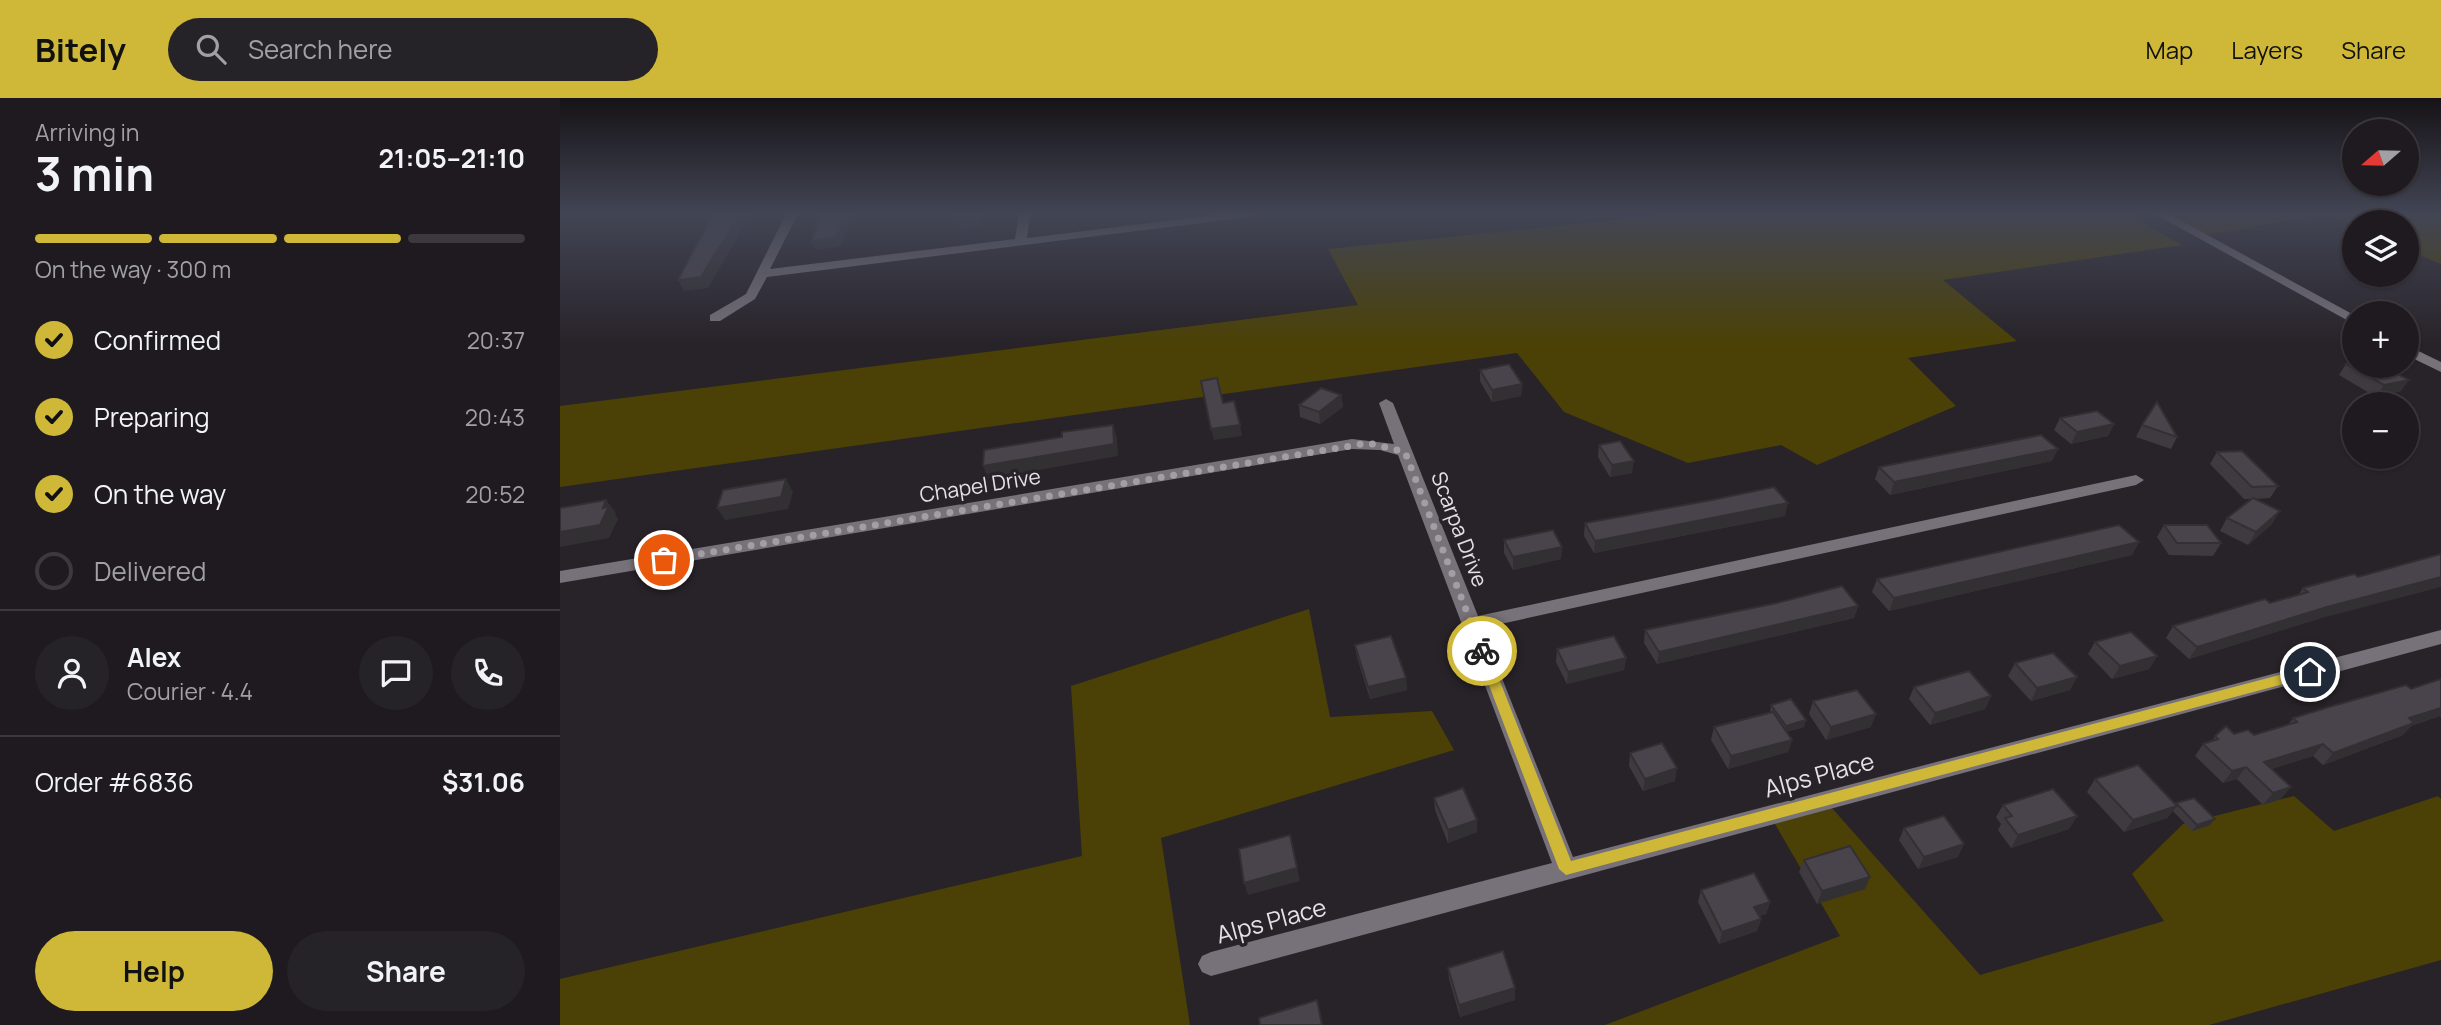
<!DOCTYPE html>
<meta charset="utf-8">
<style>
:root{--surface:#1e1a1f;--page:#262328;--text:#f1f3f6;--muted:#a1a1a4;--line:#3c383d;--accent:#cfb837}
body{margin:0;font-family:Manrope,sans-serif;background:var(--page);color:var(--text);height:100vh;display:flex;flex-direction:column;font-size:26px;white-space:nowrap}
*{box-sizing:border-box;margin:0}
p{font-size:23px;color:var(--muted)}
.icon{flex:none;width:38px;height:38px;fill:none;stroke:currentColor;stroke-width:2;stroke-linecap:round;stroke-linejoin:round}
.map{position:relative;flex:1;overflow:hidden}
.panel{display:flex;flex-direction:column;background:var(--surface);width:560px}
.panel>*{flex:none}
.needle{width:46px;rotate:250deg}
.buttons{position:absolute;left:1782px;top:21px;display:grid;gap:14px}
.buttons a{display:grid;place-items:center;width:77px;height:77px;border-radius:50%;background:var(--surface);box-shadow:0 2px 5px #0004,0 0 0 2px var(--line);font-size:35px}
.pin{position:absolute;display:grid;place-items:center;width:60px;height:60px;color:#fff;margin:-30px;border:4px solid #fff;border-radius:50%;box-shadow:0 2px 7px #0007}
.courier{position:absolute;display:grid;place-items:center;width:70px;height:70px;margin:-35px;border:5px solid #cfb837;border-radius:50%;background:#fff;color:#222;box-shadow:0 2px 9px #0007}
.head em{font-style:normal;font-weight:700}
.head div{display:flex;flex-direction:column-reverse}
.head{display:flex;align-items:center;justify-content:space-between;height:119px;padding:0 35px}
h1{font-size:46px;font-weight:700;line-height:52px}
.bar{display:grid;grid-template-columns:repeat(4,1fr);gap:10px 7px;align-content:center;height:84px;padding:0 35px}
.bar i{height:9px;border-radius:5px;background:var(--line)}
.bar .selected{background:var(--accent)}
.bar p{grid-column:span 4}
.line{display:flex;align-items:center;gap:18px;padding:0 35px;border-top:2px solid var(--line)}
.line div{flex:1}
.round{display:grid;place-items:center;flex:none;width:74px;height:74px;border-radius:37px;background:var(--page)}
ol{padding:0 35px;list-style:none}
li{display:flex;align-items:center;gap:21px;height:77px}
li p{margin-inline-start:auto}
li .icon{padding:7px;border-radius:50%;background:var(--accent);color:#111;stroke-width:4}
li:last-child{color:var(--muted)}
li i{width:38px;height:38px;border:4px solid var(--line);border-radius:50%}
.cta{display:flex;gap:14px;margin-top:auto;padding:14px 35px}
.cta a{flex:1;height:80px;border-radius:42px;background:var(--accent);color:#111;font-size:28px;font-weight:700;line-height:80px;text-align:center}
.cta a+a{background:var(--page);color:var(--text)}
header{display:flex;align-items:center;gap:42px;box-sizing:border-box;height:98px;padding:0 35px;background:var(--accent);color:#111}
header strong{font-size:33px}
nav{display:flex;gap:38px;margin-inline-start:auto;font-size:24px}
.search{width:490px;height:63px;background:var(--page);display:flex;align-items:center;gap:18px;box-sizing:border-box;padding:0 24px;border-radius:38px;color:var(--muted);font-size:26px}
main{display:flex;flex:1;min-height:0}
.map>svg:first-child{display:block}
</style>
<header>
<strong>Bitely</strong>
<div class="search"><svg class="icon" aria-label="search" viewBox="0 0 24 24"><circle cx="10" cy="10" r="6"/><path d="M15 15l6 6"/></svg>Search here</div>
<nav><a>Map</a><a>Layers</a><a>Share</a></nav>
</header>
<main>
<section class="panel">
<div class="head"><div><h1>3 min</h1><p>Arriving in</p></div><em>21:05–21:10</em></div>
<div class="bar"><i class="selected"></i><i class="selected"></i><i class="selected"></i><i></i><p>On the way · 300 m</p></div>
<ol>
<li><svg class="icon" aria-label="check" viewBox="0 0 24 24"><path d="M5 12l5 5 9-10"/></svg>Confirmed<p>20:37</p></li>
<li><svg class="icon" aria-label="check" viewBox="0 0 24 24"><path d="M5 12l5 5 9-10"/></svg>Preparing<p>20:43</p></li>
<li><svg class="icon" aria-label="check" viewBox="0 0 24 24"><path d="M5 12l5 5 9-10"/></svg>On the way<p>20:52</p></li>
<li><i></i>Delivered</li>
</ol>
<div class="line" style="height:126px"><a class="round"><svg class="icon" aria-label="person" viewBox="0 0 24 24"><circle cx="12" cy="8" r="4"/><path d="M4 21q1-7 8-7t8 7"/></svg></a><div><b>Alex</b><p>Courier · 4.4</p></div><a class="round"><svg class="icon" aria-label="chat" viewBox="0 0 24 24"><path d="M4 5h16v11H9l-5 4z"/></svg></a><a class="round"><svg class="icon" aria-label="phone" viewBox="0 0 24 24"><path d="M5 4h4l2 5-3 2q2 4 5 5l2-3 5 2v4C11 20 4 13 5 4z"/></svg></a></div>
<div class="line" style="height:91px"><div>Order #6836</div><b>$31.06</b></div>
<div class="cta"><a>Help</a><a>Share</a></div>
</section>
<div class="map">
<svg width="1881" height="927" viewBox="0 0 1881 927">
<rect width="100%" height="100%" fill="#282329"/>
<!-- green -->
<g fill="#4b4106">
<polygon points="1117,116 1568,116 1622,147 1383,182 1457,243 1348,260 1396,308 1257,367 1221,347 1128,365 1004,314 957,255 0,389 0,308 798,207 768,151"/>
<polygon points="1598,116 1768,116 1638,138"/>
<polygon points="1770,116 1881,116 1881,166 1846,151 1846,124 1794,124 1794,127"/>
<polygon points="749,511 770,619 872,613 894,652 601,740 630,927 0,927 0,881 522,758 511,588"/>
<polygon points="1734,698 1774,733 1878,698 1881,701 1881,862 1649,927 1045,927 1280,838 1208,714 1263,700 1420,877 1604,823 1572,776 1623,726"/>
</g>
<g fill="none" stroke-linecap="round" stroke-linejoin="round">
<!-- minor -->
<g fill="#777179" fill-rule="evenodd">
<polygon points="226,116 238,116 210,171 455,141 459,116 470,116 467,140 663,116 695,116 689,119 207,179 195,201 160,223 150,223 150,217 186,196"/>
<polygon points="1595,116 1609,116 1794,217 1794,226"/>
<polygon points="1846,247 1881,264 1881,274 1846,257"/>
<polygon points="826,301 833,305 918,518 1576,377 1584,382 1576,387 922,530 1013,759 1881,532 1881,546 651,878 642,874 638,866 642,858 651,854 992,765 838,357 820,352 792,351 0,485 0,473 792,341 834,346 819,305"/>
</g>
</g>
<!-- wall -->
<g fill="#3f3a40">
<polygon points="1786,266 1841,293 1816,299 1779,277"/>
<polygon points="920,272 962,286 961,298 932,304 920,283"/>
<polygon points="781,297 783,309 760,326 740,319 739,307"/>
<polygon points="1500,320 1554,326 1548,338 1511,346 1494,332"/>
<polygon points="1582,327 1617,339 1611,351 1576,339"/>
<polygon points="1039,347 1072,375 1050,379 1038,359"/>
<polygon points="1657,354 1718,388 1710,400 1695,401 1712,426 1688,447 1660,433 1667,420 1691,401 1684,401 1650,366"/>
<polygon points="1492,363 1330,397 1315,381 1319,369"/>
<polygon points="1225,418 1034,455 1024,438 1025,425"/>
<polygon points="1604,427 1661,445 1653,458 1609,457 1597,439"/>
<polygon points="944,442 1002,449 1001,461 953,472 944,455"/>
<polygon points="1579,444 1572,457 1329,513 1312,494 1317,481"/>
<polygon points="1794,476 1758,521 1629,561 1606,540 1613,528 1710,505 1738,497 1743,490"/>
<polygon points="1298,508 1294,520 1097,566 1084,545 1085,532"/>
<polygon points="1535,544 1597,558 1589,571 1552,581 1528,556"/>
<polygon points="795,547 846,580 847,592 810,601 797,559"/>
<polygon points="997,551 1066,560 1064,572 1007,586 996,564"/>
<polygon points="1455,565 1517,579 1510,592 1471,603 1448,578"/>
<polygon points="1881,581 1881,619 1880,618 1851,628 1843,637 1763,667 1753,658 1711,671 1721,701 1703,707 1677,681 1663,685 1635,658 1643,646 1652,643 1655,638 1674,636 1694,637 1728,627 1733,620 1851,591"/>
<polygon points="1354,589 1431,598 1425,611 1370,627 1349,601"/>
<polygon points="1253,603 1311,629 1266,642 1249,616"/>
<polygon points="1211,607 1246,622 1244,629 1226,634 1232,642 1228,654 1168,671 1151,642 1154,629 1210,614"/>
<polygon points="1070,655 1115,683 1083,693 1069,668"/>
<polygon points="1535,681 1615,706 1616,705 1655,721 1650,727 1632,733 1613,713 1607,720 1564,734 1527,694"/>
<polygon points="874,700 917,734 888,745 875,712"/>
<polygon points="1443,707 1517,718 1509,731 1451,750 1438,732 1441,726 1436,719"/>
<polygon points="1344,730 1398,759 1358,771 1339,742"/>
<polygon points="1244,762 1305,791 1257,806 1239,774"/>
<polygon points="1141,792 1210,804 1206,816 1199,818 1201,821 1197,833 1159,846 1138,804"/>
<polygon points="888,870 955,890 955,902 900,919 889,881"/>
</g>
<!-- shaded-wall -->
<g fill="#333034">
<polygon points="180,116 191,116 148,190 124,193 118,182"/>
<polygon points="285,116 292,116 283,144 278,149 256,152 251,143"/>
<polygon points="416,116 421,116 419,128 401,131 398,120"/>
<polygon points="1849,282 1841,293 1816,299 1824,287"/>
<polygon points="962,286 961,298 932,304 932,292"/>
<polygon points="781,297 783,309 760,326 759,314"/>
<polygon points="1554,326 1548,338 1511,346 1517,334"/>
<polygon points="553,327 557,340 558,358 428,381 423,368"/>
<polygon points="680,327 682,338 654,342 651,331"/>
<polygon points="1498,351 1492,363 1330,397 1334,384"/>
<polygon points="1074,363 1072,375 1050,379 1052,367"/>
<polygon points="226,381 233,394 228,411 165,422 157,410"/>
<polygon points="46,402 56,415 55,416 58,421 49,440 0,449 0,434 43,410"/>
<polygon points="1228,405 1225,418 1034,455 1035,443"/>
<polygon points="1720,413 1712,426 1688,447 1696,434"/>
<polygon points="1579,444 1572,457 1329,513 1334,500"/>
<polygon points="1002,449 1001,461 953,472 953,459"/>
<polygon points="1881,479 1881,489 1758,521 1629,561 1637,549 1767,509"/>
<polygon points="1298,508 1294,520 1097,566 1099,554"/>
<polygon points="1597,558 1589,571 1552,581 1560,568"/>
<polygon points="1066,560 1064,572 1007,586 1008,574"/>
<polygon points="1517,579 1510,592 1471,603 1477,590"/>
<polygon points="846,580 847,592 810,601 808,589"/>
<polygon points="1431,598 1425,611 1370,627 1375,615"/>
<polygon points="1881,610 1881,617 1880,618 1851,628 1843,637 1763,667 1773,655 1849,620"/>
<polygon points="1316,616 1311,629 1266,642 1271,629"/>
<polygon points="1246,622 1244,629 1224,634 1226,628"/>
<polygon points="1232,642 1228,654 1168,671 1171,658"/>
<polygon points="1763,646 1753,658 1694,676 1704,664"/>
<polygon points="1686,669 1677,681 1663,685 1672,673"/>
<polygon points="1117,670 1115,683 1083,693 1085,681"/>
<polygon points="1731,689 1721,701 1703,707 1713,695"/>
<polygon points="1617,708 1607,720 1564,734 1573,722"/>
<polygon points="1517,718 1509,731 1451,750 1458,737"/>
<polygon points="1655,721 1650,727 1632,733 1637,727"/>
<polygon points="917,722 917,734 888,745 888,732"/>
<polygon points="730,737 740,783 688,797 684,785"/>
<polygon points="1404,746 1398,759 1358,771 1364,759"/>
<polygon points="1310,779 1305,791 1257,806 1262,793"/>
<polygon points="1210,804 1206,816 1190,821 1194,809"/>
<polygon points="1201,821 1197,833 1159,846 1162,834"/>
<polygon points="955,890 955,902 900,919 899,907"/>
</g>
<!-- building -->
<g fill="#49444b" stroke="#333034" stroke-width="2">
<polygon points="153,116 180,116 141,179 118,182"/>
<polygon points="262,116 285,116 279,135 274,140 251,143"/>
<polygon points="398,116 416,116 416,118 398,120"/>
<polygon points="1794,264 1794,268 1823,268 1849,282 1824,287 1786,266"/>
<polygon points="949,266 962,286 932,292 920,272"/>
<polygon points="657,280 663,305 674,303 680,327 651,331 641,283"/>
<polygon points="761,290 781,297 759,314 739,307"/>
<polygon points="1597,304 1617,339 1582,327"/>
<polygon points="1537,313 1554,326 1517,334 1500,320"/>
<polygon points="553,327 554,346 423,368 424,352 502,339 502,334"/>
<polygon points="1481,337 1498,351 1334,384 1319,369"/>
<polygon points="1060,343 1074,363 1052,367 1039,347"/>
<polygon points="1682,353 1718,388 1692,389 1657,354"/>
<polygon points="226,381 221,399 157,410 163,392"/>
<polygon points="1214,389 1228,405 1035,443 1025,425 1152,402"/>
<polygon points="1693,400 1720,413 1696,434 1667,420"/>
<polygon points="46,402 43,410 49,408 40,427 0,434 0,410"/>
<polygon points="1559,427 1579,444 1334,500 1317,481"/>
<polygon points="1604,427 1647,427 1661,445 1617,445"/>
<polygon points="993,432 1002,449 953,459 944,442"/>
<polygon points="1881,456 1881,479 1767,509 1637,549 1613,528 1705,501 1710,505 1748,494 1743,490 1794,476 1798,479"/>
<polygon points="1282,488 1298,508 1099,554 1085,532 1217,505"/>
<polygon points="1571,534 1597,558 1560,568 1535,544"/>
<polygon points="831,538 846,580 808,589 795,547"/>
<polygon points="1054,538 1066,560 1008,574 997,551"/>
<polygon points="1493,555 1517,579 1477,590 1455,565"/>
<polygon points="1409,573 1431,598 1375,615 1354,589"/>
<polygon points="1881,581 1881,610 1849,620 1854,625 1773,655 1763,646 1704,664 1731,689 1713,695 1686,669 1672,673 1643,646 1658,641 1655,638 1666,628 1674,636 1688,632 1694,637 1737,624 1733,620 1769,609 1846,587 1851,591"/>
<polygon points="1297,592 1316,616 1271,629 1253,603"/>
<polygon points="1231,601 1246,622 1226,628 1211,607"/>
<polygon points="1213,614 1232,642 1171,658 1154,629"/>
<polygon points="1102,645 1117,670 1085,681 1070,655"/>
<polygon points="1578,667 1617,708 1573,722 1535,681"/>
<polygon points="903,690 917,722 888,732 874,700"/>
<polygon points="1493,691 1517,718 1458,737 1445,720 1452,718 1443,707"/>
<polygon points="1634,700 1655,721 1637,727 1616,705"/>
<polygon points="1384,718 1404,746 1364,759 1344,730"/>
<polygon points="730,737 737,770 684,785 679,751"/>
<polygon points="1290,748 1310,779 1262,793 1244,762"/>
<polygon points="1194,775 1210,804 1194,809 1201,821 1162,834 1141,792"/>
<polygon points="943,853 955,890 899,907 888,870"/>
<polygon points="757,902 762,927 700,927 699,920"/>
</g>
<!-- sky -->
<linearGradient id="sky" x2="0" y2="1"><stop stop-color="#161317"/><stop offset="0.47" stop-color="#424554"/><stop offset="1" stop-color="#424554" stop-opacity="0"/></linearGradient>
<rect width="1881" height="246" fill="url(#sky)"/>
<!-- route -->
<polygon fill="#cfb837" points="922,548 928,553 1011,763 1750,569 1757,574 1750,579 1006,777 999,771 916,553"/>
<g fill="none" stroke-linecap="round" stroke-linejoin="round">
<!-- done -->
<polyline stroke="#a39ea4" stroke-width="7" stroke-dasharray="0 12.6" points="104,462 808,345 845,354 922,553"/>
</g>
<g text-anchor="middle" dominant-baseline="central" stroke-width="7" stroke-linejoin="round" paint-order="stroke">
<!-- street labels -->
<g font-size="21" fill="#e5e1e6" stroke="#282329">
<text transform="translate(420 387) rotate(-9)">Chapel Drive</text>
<text transform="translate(900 431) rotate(69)">Scarpa Drive</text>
</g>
<!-- near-street labels -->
<g font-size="24" fill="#e5e1e6" stroke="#282329">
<text transform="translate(1259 676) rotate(-15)">Alps Place</text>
<text transform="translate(711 822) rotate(-15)">Alps Place</text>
</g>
</g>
</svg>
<div class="buttons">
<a><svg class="needle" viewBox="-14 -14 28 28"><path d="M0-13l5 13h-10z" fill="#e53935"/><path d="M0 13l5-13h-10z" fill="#a1a1a4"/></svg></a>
<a><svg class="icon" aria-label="layers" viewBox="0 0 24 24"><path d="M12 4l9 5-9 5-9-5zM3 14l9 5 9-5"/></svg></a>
<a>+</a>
<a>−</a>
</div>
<div class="pin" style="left:104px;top:462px;background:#ea580c"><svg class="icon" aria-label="bag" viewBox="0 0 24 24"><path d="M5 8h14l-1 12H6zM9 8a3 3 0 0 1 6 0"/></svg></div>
<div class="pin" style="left:1750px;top:574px;background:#1f2937"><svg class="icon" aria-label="home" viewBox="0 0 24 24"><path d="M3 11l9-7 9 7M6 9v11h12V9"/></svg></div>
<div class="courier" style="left:922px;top:553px"><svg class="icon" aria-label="bike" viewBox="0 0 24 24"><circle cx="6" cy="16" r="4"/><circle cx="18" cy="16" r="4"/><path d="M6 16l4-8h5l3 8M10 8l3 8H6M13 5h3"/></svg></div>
</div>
</main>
